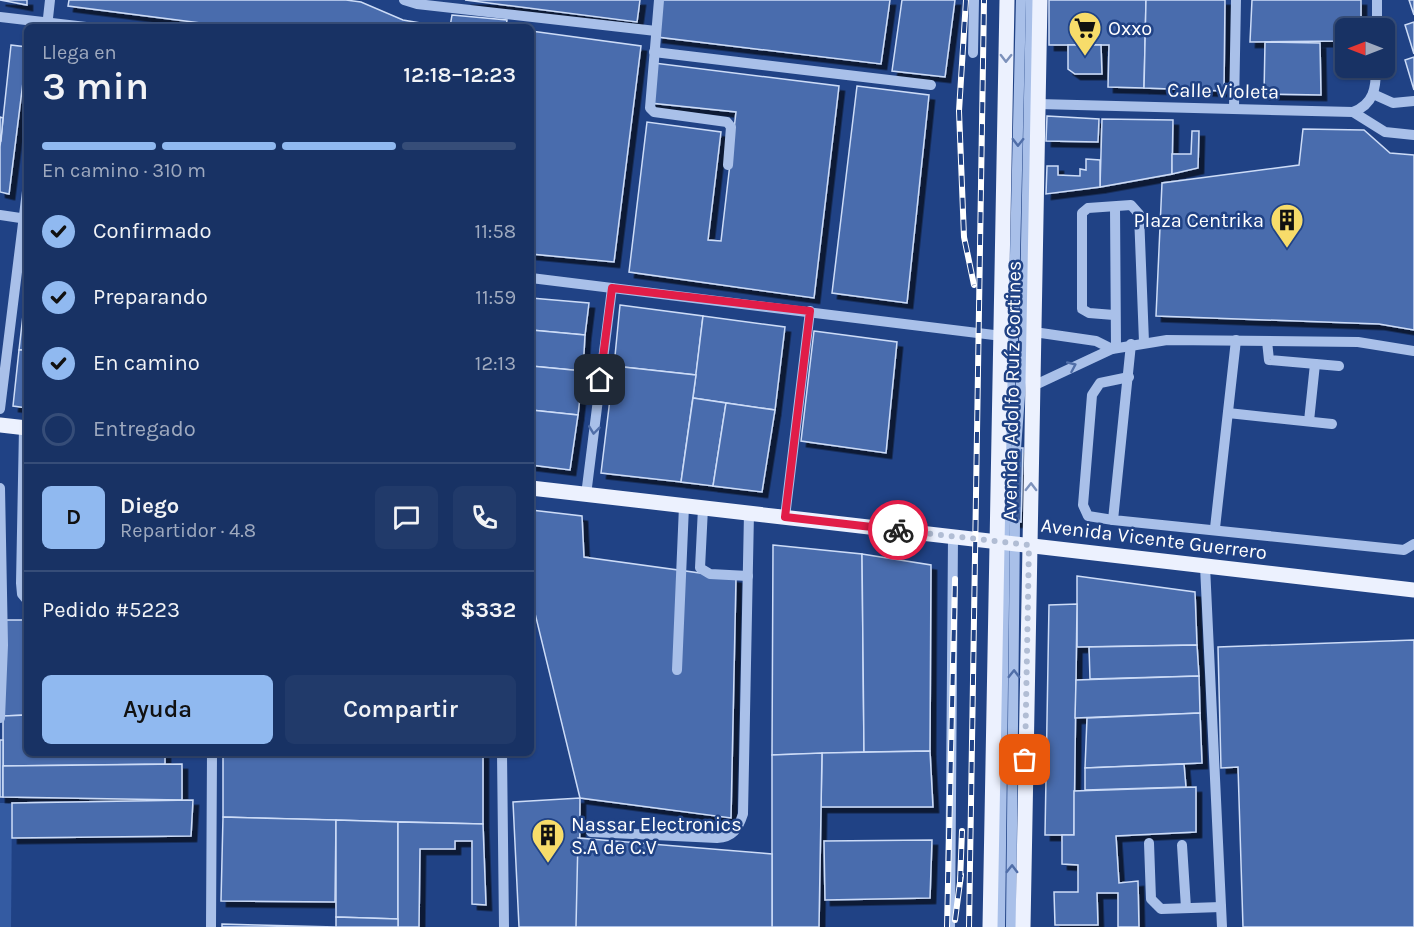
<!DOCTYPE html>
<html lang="es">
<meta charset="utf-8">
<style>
:root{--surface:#183264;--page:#213a6a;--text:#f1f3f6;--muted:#9faabf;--line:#364d78;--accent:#90b9f0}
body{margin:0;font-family:Karla,sans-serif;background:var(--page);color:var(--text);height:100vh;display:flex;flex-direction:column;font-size:22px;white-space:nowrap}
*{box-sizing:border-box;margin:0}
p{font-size:20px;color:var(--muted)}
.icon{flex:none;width:33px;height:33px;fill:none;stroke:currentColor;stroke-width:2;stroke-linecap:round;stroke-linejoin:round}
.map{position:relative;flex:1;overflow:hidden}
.details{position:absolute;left:24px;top:24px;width:510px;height:732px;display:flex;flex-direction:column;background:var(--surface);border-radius:9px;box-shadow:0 2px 4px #0004,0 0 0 2px var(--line)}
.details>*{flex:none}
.needle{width:39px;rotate:270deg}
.tools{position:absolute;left:1335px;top:18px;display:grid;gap:12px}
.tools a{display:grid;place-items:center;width:60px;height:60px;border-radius:9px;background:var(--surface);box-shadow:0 2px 4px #0004,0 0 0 2px var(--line);font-size:30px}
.pin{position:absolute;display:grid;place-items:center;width:51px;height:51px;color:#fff;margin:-26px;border-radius:12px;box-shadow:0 3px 9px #0006}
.courier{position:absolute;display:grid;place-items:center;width:60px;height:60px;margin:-30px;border:4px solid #e11d48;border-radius:50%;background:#fff;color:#222;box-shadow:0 2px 8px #0007}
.summary em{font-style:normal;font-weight:600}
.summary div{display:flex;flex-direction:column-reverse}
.summary{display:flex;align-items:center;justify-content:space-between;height:102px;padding:0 18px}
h1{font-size:39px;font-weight:600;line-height:45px}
.bar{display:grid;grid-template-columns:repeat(4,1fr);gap:9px 6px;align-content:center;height:72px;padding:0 18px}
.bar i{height:8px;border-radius:4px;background:var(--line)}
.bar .active{background:var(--accent)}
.bar p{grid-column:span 4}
.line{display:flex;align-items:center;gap:15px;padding:0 18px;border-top:2px solid var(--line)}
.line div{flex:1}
.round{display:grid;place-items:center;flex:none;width:63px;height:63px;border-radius:9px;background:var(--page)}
ol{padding:0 18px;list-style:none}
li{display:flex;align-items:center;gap:18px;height:66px}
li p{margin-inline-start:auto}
li .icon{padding:6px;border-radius:50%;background:var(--accent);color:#111;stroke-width:4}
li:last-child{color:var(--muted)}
li i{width:33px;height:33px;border:3px solid var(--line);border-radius:50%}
.primary-button{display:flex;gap:12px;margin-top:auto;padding:12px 18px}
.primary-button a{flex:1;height:69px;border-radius:9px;background:var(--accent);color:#111;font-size:24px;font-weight:600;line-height:69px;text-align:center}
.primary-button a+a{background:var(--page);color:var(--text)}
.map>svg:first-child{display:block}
</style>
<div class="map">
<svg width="1414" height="927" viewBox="0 0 1414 927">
<defs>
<filter id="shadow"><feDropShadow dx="5.5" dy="5.5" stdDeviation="0" flood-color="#0009"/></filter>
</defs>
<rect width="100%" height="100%" fill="#204285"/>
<!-- green -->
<polygon fill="#345ba2" points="0,803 12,803 11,927 0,927"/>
<!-- building -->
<g fill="#496cad" stroke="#cddcf7" stroke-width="1.5" filter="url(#shadow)">
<polygon points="0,0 27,0 27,5"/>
<polygon points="69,0 346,0 361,2 403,20 444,27 232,27 68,6"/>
<polygon points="465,0 640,0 637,22"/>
<polygon points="661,0 890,0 881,64 657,37"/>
<polygon points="902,0 955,0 945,77 892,71"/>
<polygon points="1049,0 1146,0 1144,88 1108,87 1109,45 1049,45"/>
<polygon points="1146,0 1225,0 1224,91 1144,88"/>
<polygon points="1252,0 1361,0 1361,28 1346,28 1346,41 1250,42"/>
<polygon points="1409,0 1414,0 1414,15"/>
<polygon points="452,15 507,20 506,27 450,27"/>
<polygon points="1414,22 1414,54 1405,25"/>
<polygon points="531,31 641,46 614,262 531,254"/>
<polygon points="1265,42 1320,43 1321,95 1264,94"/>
<polygon points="11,45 27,47 27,50 9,194 0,192 0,147"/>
<polygon points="1068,45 1101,45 1102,74 1075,74 1068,69"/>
<polygon points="1414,57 1414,90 1405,60"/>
<polygon points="654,63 839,86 814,298 629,272 647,122 721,132 708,240 721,241 736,112 650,103"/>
<polygon points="857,86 929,95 907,303 832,293"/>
<polygon points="1047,116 1099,119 1098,142 1046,141"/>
<polygon points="0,117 3,118 1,141 0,141"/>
<polygon points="1102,119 1173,120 1172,174 1100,187"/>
<polygon points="1303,129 1364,130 1390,153 1414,155 1414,330 1379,324 1156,316 1162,183 1299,165"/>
<polygon points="1192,131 1199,131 1198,168 1172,174 1172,154 1191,154"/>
<polygon points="1086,159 1100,160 1100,187 1046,194 1047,166 1058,166 1058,175 1080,176 1080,169 1086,170"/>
<polygon points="25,298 27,299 27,350 19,350"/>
<polygon points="531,298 589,303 585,335 531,330"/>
<polygon points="620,305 703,316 696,375 614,366"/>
<polygon points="703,316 785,327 775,410 693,398"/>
<polygon points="531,330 585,335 583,371 531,366"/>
<polygon points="814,331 897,342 886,453 801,441"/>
<polygon points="19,350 27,350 27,408 13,406"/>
<polygon points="531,366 583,371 578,415 531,410"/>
<polygon points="614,366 696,375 681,482 601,473"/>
<polygon points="693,398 726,403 713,486 681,482"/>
<polygon points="726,403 775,410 762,492 713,486"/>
<polygon points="531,410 578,415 570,470 531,465"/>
<polygon points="1002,448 1023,448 1021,522 1000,521"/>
<polygon points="531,510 582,516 584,557 736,578 731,818 580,798 531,597"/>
<polygon points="773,545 862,554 864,752 772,755"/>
<polygon points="862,554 931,565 930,751 864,752"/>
<polygon points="1077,576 1195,592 1197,645 1077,647"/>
<polygon points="1077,604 1074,835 1045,835 1049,605"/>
<polygon points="4,620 27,620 27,715 3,716"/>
<polygon points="1414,640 1414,927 1243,927 1238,767 1221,768 1218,647"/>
<polygon points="1197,645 1199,676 1090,679 1089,647"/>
<polygon points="1199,676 1200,713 1075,718 1076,680"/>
<polygon points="1200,713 1202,763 1085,768 1087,718"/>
<polygon points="27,715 27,753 165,753 165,764 3,766 3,716"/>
<rect x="0" y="740" width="3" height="57"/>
<polygon points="930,751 933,807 821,807 822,753"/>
<polygon points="223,753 483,753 483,824 223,817"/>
<polygon points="822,753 819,927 772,927 772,755"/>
<polygon points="182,764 182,800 3,797 3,766"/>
<polygon points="1184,764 1186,787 1085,790 1085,768"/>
<polygon points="1196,787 1196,832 1116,836 1119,883 1138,881 1139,927 1118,927 1118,893 1097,893 1098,925 1055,925 1054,892 1078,892 1078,865 1062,864 1062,835 1074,835 1074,791"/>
<polygon points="580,798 579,927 519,927 513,802"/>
<polygon points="193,800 191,836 12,838 12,803"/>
<polygon points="223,817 336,820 335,902 221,901"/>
<polygon points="336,820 398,822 398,919 336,917"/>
<polygon points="398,822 483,824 486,905 472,904 472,841 455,841 455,849 420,849 419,927 398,927"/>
<polygon points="578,838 772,854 772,927 576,927"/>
<polygon points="932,840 930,898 825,900 824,841"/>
<polygon points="336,917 398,919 398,927 336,927"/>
<polygon points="222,924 336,927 222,927"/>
</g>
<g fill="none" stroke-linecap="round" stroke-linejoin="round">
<!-- minor-tunnel -->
<g stroke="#415e97" stroke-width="10" stroke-dasharray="10 5" stroke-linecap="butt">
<polyline points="1005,521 1006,454"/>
<polyline points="1015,522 1016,448"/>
</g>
<!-- minor -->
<g stroke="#a9c0e9" stroke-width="10">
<polyline points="404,0 417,4 656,31"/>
<polyline points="659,0 650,108 654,112 727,122 731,127 728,165"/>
<polyline points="0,17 86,27"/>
<polyline points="47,27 50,0"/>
<polyline points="1377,28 1377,0"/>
<polyline points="654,52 931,85"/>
<polyline points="973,53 974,0"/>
<polyline points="1373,94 1393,103 1414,101"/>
<path d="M1038,104L1353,112C1374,104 1376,88 1376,68"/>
<polyline points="1234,108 1236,0"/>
<polyline points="1353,112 1385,132 1414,135"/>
<polyline points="1115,207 1116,347"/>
<polyline points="0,215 27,219"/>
<polyline points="531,278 1002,336"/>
<polyline points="1114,315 1089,313 1082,309 1082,213 1088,208 1131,205 1139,214 1144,342"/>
<polyline points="1034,332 1096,341 1112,349"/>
<polyline points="1267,341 1269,360 1339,366"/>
<polyline points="1131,344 1113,520 1404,550 1414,544"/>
<polyline points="1033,386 1112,349 1167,340 1358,342 1414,351"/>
<polyline points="0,409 27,191"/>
<polyline points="1228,413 1332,424"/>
<polyline points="1309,421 1315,364"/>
<polyline points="24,428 21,583 22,594 27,600"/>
<polyline points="1006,448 1013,341 1021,0"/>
<polyline points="1016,448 1024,343 1031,0"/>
<polyline points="0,488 3,645 0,718"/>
<polyline points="586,495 612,288"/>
<polyline points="703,508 700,568 710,574 748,576"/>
<polyline points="785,517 810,311"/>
<polyline points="1113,520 1088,516 1083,505 1092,395 1100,383 1129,377"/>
<polyline points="1215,528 1236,340"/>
<polyline points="1205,566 1222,927"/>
<polyline points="677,670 684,506"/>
<polyline points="502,753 504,927"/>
<path d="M591,832L717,838C733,837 738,829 743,814L749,513"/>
<polyline points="1149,843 1151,899 1161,909 1221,907"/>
<polyline points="1182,845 1186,908"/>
<polyline points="211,927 212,753"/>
<polyline points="950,927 953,537"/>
<polyline points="1000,927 1005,521"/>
<polyline points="1011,927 1015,522"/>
</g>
<!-- major -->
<g stroke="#ecf1fe" stroke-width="15">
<polyline points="0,425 27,428"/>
<polyline points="531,488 1414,590"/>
<polyline points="990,927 1007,0"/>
<polyline points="1023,927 1040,0"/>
</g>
<!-- rail casing -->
<g stroke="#fff" stroke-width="6">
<g id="rail">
<polyline points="966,0 959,111 964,237 974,285"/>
<polyline points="960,882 962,831"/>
<polyline points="955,920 961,875"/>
<polyline points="947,927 955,579"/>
<polyline points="969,927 984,0"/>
</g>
</g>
<!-- rail -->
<use href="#rail" stroke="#204285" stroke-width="4" stroke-dasharray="11" stroke-linecap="butt"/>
</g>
<!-- one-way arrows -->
<defs><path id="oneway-chevron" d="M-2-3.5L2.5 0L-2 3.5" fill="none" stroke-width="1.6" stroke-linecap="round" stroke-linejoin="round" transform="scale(1.5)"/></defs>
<g stroke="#7c91bb">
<use href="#oneway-chevron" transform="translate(1006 58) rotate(91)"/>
<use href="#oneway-chevron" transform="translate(1031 487) rotate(-89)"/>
</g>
<g stroke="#506ea8">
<use href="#oneway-chevron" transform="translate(1018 142) rotate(91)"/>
<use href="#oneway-chevron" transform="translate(1072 366) rotate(-24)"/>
<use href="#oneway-chevron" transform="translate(594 430) rotate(97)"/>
<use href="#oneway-chevron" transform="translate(1014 674) rotate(-89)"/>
<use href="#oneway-chevron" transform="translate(1012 869) rotate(-89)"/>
</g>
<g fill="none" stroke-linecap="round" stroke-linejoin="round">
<!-- done -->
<polyline stroke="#b1bdd4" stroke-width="6" stroke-dasharray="0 10.8" points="898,530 1029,545 1025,760"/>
<!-- route -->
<polyline stroke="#e11d48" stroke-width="8" points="600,380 612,288 810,311 785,517 898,530"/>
</g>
<!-- icons -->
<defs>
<g id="supermarket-pin" transform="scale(1.725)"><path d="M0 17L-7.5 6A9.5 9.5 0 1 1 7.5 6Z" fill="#f7dc6a" stroke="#204285"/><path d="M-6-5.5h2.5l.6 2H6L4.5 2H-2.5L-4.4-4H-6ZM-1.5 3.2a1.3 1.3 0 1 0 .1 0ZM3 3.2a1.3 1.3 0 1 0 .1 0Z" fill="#111"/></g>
<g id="building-pin" transform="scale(1.725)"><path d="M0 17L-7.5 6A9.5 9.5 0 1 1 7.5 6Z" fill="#f7dc6a" stroke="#204285"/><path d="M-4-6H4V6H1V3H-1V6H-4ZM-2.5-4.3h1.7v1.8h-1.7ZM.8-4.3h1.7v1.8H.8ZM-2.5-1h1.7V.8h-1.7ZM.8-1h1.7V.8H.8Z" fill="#111"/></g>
</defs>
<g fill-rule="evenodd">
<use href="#supermarket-pin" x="1085" y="28"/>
<use href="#building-pin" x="1287" y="220"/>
<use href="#building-pin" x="548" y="835"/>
</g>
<g text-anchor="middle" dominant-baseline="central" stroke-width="5" stroke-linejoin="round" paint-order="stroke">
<!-- poi labels -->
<g font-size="20" fill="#fff" stroke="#204285" text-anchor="start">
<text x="1108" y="28">Oxxo</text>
<text x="1264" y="220" text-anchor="end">Plaza Centrika</text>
<text x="571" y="824">Nassar Electronics<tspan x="571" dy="23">S.A de C.V</tspan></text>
</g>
<!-- street labels -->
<g font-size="20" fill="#fff" stroke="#204285">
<text transform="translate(1223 91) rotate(1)">Calle Violeta</text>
<text transform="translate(1012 391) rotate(-89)">Avenida Adolfo Ruíz Cortines</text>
<text transform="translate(1154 539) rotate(7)">Avenida Vicente Guerrero</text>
</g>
</g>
</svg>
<div class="tools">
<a><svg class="needle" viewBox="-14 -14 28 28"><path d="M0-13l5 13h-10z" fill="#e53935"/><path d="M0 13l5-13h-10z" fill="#9faabf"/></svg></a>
</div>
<div class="pin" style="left:1025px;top:760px;background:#ea580c"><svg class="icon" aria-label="bag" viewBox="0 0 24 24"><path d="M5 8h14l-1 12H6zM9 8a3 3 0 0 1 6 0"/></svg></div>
<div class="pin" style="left:600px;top:380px;background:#1f2937"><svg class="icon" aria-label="home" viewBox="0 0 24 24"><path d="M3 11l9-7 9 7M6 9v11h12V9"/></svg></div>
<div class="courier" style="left:898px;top:530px"><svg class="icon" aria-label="bike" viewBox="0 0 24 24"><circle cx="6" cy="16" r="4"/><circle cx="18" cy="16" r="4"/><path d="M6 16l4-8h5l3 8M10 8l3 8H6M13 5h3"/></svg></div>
<section class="details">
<div class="summary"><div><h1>3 min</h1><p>Llega en</p></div><em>12:18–12:23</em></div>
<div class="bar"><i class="active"></i><i class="active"></i><i class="active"></i><i></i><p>En camino · 310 m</p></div>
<ol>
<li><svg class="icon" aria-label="check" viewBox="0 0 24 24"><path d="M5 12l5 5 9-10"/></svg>Confirmado<p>11:58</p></li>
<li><svg class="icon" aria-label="check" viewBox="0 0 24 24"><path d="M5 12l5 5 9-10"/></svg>Preparando<p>11:59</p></li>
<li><svg class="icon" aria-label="check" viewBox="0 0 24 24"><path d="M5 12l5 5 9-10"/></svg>En camino<p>12:13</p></li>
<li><i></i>Entregado</li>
</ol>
<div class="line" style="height:108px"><b class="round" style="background:var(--accent);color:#111">D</b><div><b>Diego</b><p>Repartidor · 4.8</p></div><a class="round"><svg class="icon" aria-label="chat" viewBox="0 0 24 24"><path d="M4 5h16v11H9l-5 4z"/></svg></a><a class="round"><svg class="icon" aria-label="phone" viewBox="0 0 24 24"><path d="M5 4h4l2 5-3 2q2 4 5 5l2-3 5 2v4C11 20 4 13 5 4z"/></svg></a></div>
<div class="line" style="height:78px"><div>Pedido #5223</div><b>$332</b></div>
<div class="primary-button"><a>Ayuda</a><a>Compartir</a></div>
</section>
</div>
